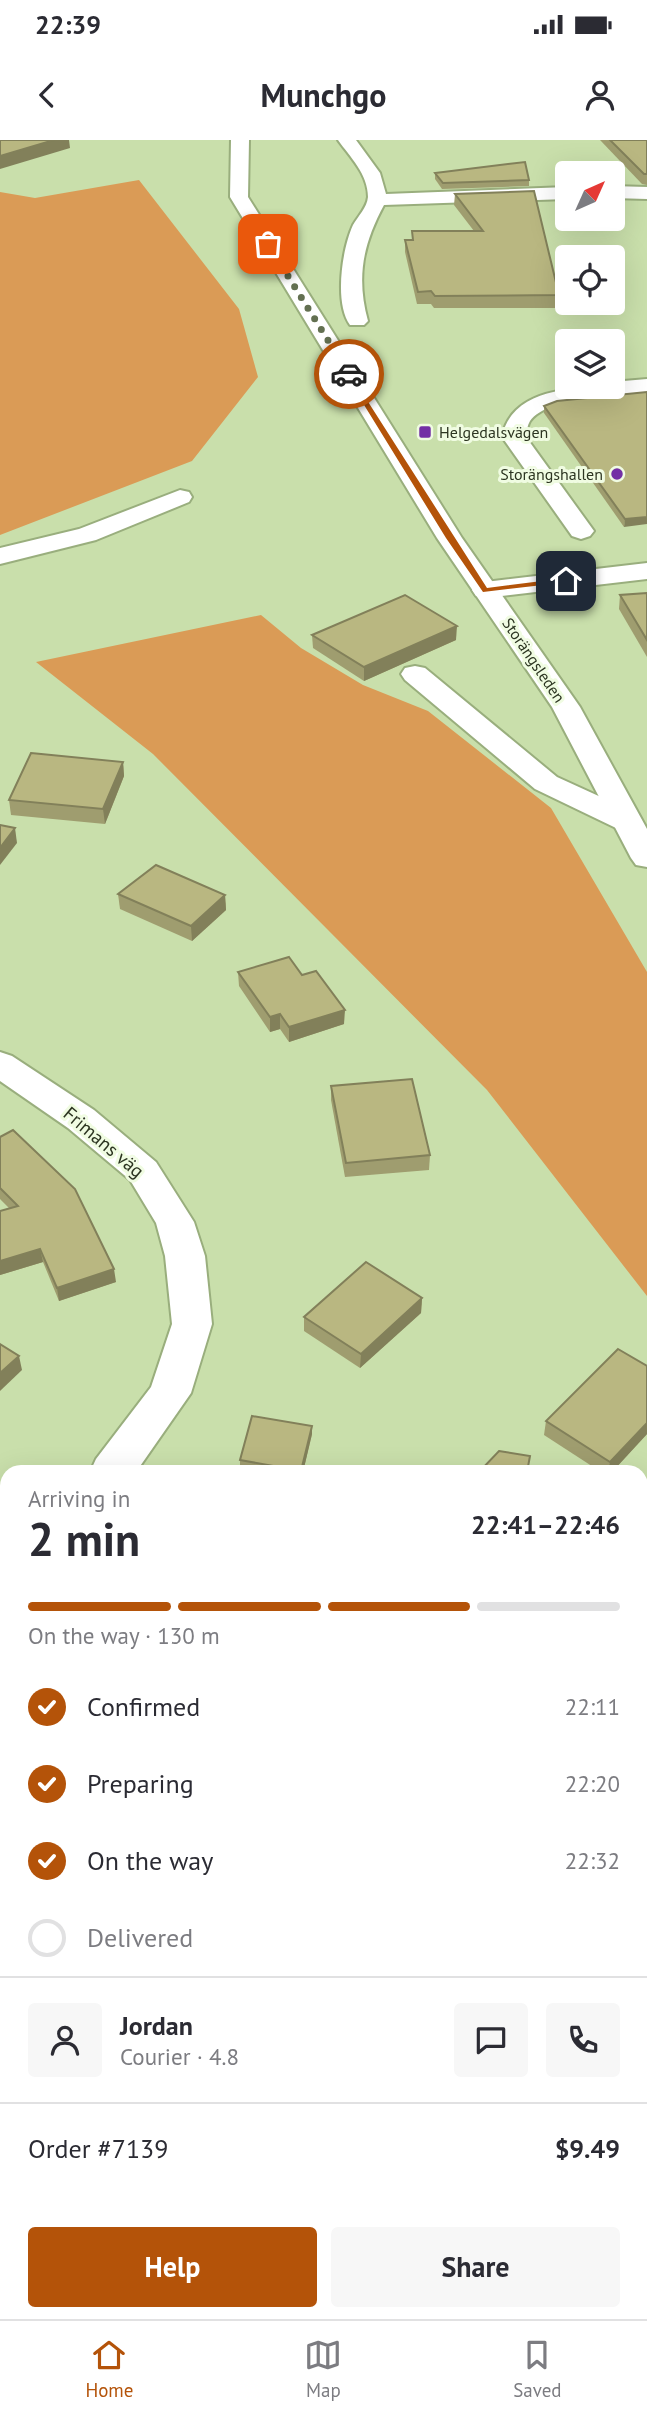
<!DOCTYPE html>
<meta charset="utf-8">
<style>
:root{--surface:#fff;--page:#f7f7f7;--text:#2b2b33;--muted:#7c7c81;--line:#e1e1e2;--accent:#b45309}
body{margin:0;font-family:"PT Sans",sans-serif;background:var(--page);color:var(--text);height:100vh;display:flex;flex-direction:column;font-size:26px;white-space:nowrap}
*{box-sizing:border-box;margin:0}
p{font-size:23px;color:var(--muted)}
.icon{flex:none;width:38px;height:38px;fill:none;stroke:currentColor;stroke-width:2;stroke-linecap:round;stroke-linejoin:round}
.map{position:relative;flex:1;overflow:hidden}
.details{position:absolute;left:0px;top:1325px;width:648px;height:856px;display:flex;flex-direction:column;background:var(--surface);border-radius:21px 21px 0 0;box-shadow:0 7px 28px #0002}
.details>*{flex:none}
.needle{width:46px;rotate:45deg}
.tools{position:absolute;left:555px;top:21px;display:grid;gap:14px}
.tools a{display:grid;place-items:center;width:70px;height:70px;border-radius:7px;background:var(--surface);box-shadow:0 7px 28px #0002;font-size:35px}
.pin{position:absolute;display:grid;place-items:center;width:60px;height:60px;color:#fff;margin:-30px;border-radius:14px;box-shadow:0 4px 10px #0006}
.courier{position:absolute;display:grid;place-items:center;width:70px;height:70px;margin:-35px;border:5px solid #b45309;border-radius:50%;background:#fff;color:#222;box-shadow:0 2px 9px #0007}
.headline em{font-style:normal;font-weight:700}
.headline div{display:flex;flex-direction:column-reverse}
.headline{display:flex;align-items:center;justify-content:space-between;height:119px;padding:0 28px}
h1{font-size:46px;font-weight:700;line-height:52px}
.bar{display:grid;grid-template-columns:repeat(4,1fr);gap:10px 7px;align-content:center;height:84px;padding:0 28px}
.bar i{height:9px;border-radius:5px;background:var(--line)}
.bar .current{background:var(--accent)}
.bar p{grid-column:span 4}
.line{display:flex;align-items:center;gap:18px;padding:0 28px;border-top:2px solid var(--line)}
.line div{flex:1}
.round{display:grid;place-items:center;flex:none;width:74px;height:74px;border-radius:7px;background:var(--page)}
ol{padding:0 28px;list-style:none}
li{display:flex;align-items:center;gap:21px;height:77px}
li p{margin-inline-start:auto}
li .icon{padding:7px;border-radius:50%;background:var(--accent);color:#fff;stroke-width:4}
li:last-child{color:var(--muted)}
li i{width:38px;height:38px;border:4px solid var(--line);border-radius:50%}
.action{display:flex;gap:14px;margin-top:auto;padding:14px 28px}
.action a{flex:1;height:80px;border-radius:7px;background:var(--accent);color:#fff;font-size:28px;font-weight:700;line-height:80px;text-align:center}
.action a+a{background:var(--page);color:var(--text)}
.status{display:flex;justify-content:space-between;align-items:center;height:49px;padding:0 35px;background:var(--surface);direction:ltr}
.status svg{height:19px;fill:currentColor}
header{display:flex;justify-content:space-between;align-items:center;height:91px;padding:0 28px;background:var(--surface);font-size:32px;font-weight:700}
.menu{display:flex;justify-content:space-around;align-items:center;height:98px;border-top:2px solid var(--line);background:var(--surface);font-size:19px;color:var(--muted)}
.menu a{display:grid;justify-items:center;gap:4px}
.menu .current{color:var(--accent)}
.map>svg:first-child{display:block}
</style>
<div class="status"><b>22:39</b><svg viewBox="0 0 49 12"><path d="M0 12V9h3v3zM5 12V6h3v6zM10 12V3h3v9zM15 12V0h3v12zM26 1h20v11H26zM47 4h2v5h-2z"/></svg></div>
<header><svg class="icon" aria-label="back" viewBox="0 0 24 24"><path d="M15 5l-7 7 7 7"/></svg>Munchgo<svg class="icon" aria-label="person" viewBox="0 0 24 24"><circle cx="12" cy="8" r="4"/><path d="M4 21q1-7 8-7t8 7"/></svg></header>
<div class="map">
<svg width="647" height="2179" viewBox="0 0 647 2179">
<rect width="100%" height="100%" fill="#c9dfab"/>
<!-- green -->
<g fill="#da9b56">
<polygon points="139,40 239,169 258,237 192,321 0,395 0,52 35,58"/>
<polygon points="261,475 301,508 363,545 428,571 551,668 647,832 647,1156 487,950 153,614 36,522"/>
</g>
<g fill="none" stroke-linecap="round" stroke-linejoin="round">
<!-- minor casing -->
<g stroke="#99ae7d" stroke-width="4">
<g id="minor">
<path d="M338,0H356L380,33L386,54L567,47V59L384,65C363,104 356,137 368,181L364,185H350C334,163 342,109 353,85C358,76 367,68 368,57C368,34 350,17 338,0Z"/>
<polygon points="612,46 647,47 647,59 612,58"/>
<path d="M647,239V253C617,255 549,256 530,281C527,286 527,291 526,297L594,391L590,396L581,399L572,396L502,297C511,249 573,247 612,247V242Z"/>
<polygon points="180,350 189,352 192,357 189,362 96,400 0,424 0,408 79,389"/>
<polygon points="647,423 647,439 485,458 476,456 472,450 476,444 485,442"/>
<polygon points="415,526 425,528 557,637 638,674 642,681 638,688 627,690 616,688 535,649 405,540 401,534 405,528"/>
<polygon points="0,912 12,916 94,970 156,1022 194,1082 205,1116 212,1184 191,1253 136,1332 90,1332 96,1319 151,1247 172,1184 165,1116 156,1083 130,1040 68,988 0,941"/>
<polygon points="7,1449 7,1497 0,1499 0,1452"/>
</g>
</g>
<!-- major casing -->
<g stroke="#99ae7d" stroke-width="4">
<polygon id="major" points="231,0 249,0 248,57 462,398 580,567 647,689 647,727 636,725 631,718 552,567 437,398 230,57"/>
</g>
<!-- minor -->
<use href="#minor" fill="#fff" fill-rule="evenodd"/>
<!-- major -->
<use href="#major" fill="#fff" fill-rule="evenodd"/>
</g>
<!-- wall -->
<g fill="#9f9d6f">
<polygon points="600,0 647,0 647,45 642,44"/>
<polygon points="435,33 529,40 529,46 442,49 435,39"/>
<polygon points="455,54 559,155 558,168 434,168 431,164 417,164 405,112 405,100 412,100 412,91 474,91 454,65"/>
<polygon points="647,252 624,387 544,273 544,266"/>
<polygon points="647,453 647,517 619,469 620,455"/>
<polygon points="312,495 456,500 364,541 313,508"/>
<polygon points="123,622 124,636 105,684 11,675 9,660"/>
<polygon points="118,754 225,755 226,770 192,801 120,769"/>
<polygon points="238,832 302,835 344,884 289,902 280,889 270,892 239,846"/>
<polygon points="331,946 430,1015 429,1030 345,1037 331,960"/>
<polygon points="0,997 116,1142 59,1161 43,1122 0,1135 0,1071 9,1068 0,1059"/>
<polygon points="422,1158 421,1173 360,1228 304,1191 304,1177"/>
<polygon points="546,1281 647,1294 612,1332 601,1332 544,1295"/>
<polygon points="312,1294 303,1332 261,1332 240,1328 240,1320"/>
<polygon points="0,1675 7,1682 7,1850 0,1842"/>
<polygon points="647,1824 647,1858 640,1853 640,1831"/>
<polygon points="647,1922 647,1957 640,1951 640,1929"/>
<polygon points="410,2174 590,2174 587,2179 410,2179"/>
</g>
<!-- shaded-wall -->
<g fill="#82805a">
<polygon points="54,0 69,0 70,8 0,29 0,16"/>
<polygon points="647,377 647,384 624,387 625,379"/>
<polygon points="457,486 456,500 364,541 364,527"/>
<polygon points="123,622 124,636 105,684 103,669"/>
<polygon points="15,688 17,703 0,725 0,708"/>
<polygon points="225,755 226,770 192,801 191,786"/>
<polygon points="345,870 344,884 289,902 289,887"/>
<polygon points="280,874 280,889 270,892 270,877"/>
<polygon points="40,1109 43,1122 0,1135 0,1121"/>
<polygon points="114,1129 116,1142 59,1161 57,1148"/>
<polygon points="422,1158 421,1173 360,1228 361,1214"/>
<polygon points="19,1216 22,1230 0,1251 0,1233"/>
<polygon points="647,1283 647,1294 612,1332 608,1332 610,1322"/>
<polygon points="312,1286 312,1294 303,1332 301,1332"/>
<polygon points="647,1526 647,1533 640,1545 640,1538"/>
<polygon points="26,2174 39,2174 33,2179 21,2179"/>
</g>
<!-- building -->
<g fill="#b9b781" stroke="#82805a" stroke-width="2">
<polygon points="0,0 54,0 0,16"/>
<polygon points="610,0 647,0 647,34 644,34"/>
<polygon points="525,22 529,40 443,43 435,33"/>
<polygon points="534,51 559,155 435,156 431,151 418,152 405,100 413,100 412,91 483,91 455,54"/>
<polygon points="647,252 647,377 625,379 544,266 557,261"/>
<polygon points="647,453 647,500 620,455"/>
<polygon points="405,455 457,486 364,527 312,495"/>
<polygon points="31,613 123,622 103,669 9,660"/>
<polygon points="0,685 15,688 0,708"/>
<polygon points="156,725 225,755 191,786 118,754"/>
<polygon points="289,817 302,835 316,831 345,870 289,887 280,874 270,877 238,832"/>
<polygon points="412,939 430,1015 346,1023 331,946"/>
<polygon points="13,990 75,1049 114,1129 57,1148 40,1109 0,1121 0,1071 18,1066 0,1048 0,997"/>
<polygon points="366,1122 422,1158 361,1214 304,1177"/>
<polygon points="0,1204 19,1216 0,1233"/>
<polygon points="618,1209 647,1226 647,1283 610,1322 546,1281"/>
<polygon points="252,1276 312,1286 301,1331 240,1320"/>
<polygon points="499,1311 530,1316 527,1332 479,1332"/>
<polygon points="640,1503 647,1506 647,1526 640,1538"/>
<polygon points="0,1675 7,1682 7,1842 0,1835"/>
<polygon points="647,1824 647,1844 640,1838 640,1831"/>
<polygon points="647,1922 647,1943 640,1937 640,1929"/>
<polygon points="0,2096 7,2104 7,2174 26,2174 21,2179 0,2179"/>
<polygon points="418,2174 588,2174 585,2179 424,2179"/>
</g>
<!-- route -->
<polygon fill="#b45309" points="349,232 487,448 566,438 569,442 483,452 446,398 345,234"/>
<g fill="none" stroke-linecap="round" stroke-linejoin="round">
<!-- done -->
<polyline stroke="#637051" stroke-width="7" stroke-dasharray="0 12.6" points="268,104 349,234"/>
</g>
<!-- markers -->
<g fill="#7330a5" stroke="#f0fce2" stroke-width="2.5">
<rect x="418" y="285" width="14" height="14" rx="3.5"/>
<circle cx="617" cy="334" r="7"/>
</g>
<g text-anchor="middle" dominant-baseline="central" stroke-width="6" stroke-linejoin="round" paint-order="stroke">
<!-- far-poi labels -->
<g font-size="16" fill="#2c3521" stroke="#f0fce2" text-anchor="start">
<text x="439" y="292">Helgedalsvägen</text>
<text x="603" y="334" text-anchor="end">Storängshallen</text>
</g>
<!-- far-street labels -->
<g font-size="16" fill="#2c3521" stroke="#f0fce2">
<text transform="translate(534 520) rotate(56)">Storängsleden</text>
</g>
<!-- street labels -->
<g font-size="19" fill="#2c3521" stroke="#f0fce2">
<text transform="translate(104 1002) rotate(40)">Frimans väg</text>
</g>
</g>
</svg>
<div class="tools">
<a><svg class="needle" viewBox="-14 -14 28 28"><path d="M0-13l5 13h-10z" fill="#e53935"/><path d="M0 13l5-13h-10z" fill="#7c7c81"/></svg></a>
<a><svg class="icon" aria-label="locate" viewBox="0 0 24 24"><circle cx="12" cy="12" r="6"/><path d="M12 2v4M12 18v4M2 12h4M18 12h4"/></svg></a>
<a><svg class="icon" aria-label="layers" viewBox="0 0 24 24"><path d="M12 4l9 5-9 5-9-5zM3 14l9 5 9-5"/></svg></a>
</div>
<div class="pin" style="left:268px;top:104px;background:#ea580c"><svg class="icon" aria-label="bag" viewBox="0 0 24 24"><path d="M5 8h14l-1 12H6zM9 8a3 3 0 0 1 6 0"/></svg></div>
<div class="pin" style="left:566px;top:441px;background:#1f2937"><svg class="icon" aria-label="home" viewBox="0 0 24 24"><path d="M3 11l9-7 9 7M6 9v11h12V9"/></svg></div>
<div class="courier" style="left:349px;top:234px"><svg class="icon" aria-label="car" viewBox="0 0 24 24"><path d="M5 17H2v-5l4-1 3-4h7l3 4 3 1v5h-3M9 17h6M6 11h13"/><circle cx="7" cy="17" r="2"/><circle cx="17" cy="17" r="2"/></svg></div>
<section class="details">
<div class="headline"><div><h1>2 min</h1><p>Arriving in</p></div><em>22:41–22:46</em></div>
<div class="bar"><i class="current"></i><i class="current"></i><i class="current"></i><i></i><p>On the way · 130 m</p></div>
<ol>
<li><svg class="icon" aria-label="check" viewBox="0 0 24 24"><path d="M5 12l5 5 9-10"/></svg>Confirmed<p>22:11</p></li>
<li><svg class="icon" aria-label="check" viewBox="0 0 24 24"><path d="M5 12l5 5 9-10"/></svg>Preparing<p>22:20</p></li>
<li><svg class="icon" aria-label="check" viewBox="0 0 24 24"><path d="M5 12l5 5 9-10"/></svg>On the way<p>22:32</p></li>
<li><i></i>Delivered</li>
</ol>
<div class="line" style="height:126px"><a class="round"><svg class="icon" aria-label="person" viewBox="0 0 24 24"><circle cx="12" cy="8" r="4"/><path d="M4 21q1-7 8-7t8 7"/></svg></a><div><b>Jordan</b><p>Courier · 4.8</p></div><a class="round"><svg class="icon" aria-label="chat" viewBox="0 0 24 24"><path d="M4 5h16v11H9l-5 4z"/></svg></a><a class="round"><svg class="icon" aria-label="phone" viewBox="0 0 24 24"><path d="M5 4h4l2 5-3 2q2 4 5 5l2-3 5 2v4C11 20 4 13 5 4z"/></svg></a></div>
<div class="line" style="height:91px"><div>Order #7139</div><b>$9.49</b></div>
<div class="action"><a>Help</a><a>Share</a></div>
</section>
</div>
<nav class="menu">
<a class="current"><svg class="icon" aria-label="home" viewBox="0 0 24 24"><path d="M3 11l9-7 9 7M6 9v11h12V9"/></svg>Home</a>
<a><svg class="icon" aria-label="map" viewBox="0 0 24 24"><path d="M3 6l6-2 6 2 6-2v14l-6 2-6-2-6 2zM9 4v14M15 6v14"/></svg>Map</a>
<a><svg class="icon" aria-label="saved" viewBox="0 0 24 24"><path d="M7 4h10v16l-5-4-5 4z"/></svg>Saved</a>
</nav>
